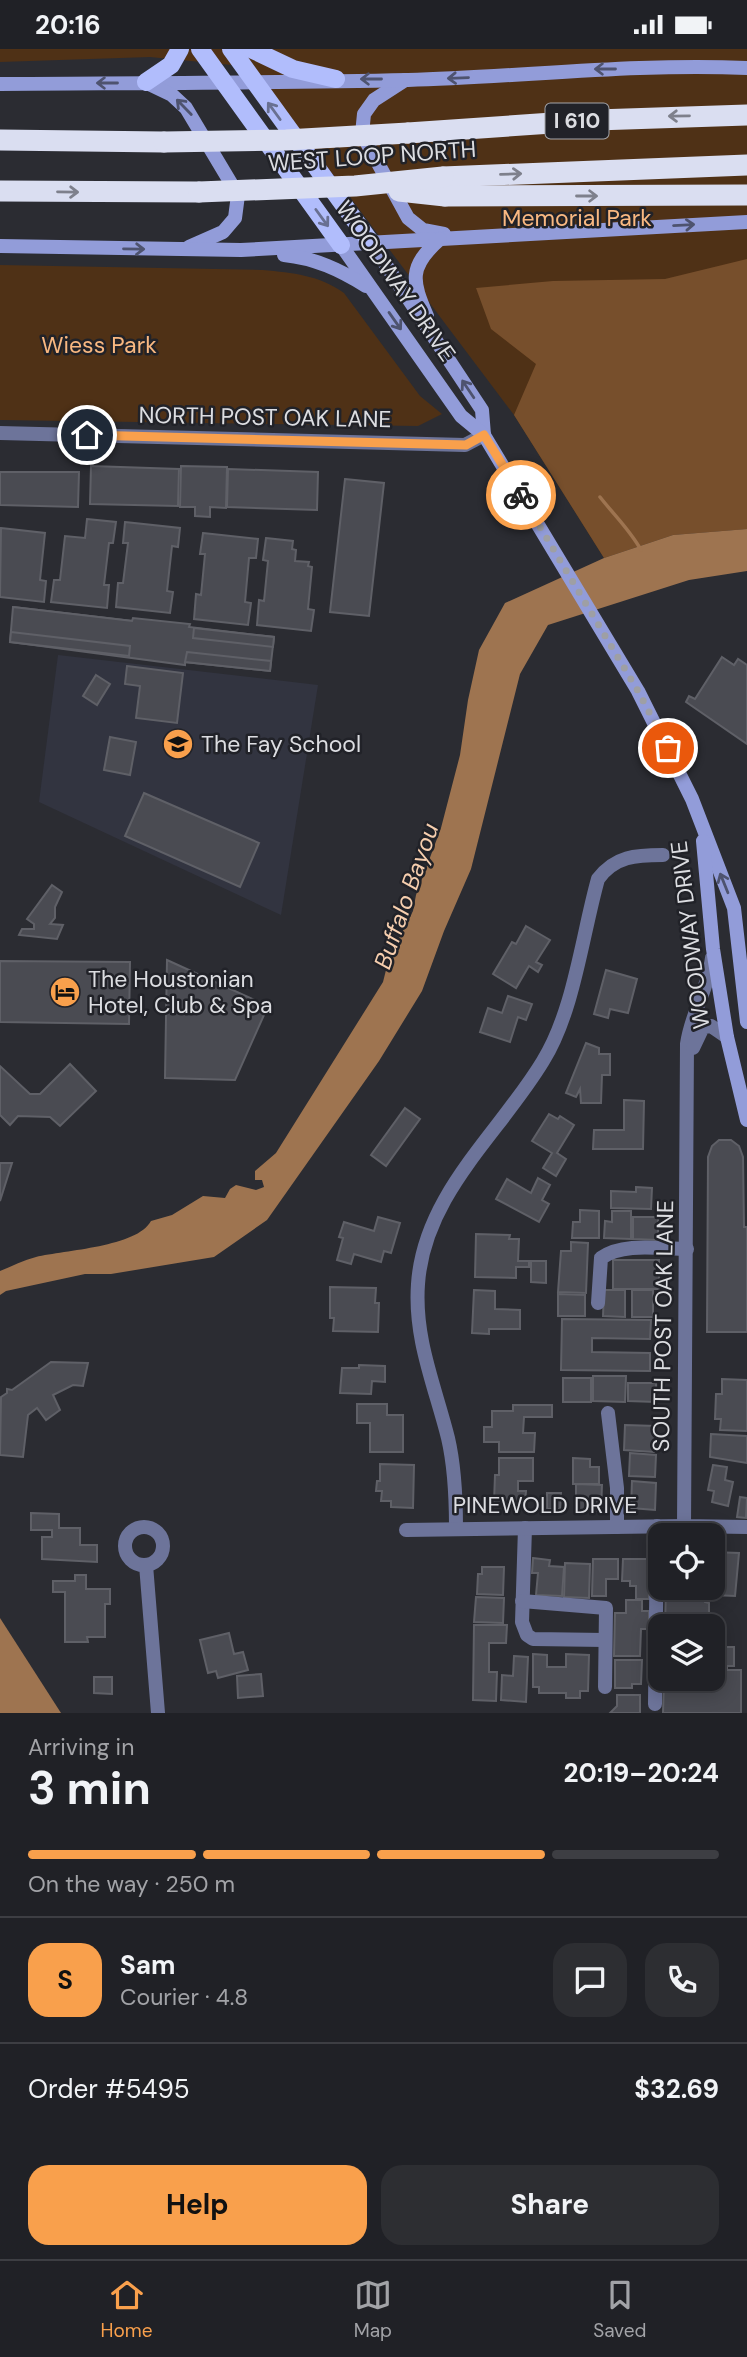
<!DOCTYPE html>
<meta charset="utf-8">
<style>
:root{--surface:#202126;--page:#2d2e32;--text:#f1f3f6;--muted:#a2a3a7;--line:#3d3e43;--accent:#f9a04c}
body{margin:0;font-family:"DM Sans",sans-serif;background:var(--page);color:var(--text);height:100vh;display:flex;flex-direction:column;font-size:26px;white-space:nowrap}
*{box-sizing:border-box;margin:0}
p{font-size:23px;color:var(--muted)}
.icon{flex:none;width:38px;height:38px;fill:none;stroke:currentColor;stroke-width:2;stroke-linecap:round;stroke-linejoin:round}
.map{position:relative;height:1664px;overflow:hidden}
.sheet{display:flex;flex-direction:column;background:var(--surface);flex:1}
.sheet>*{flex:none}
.buttons{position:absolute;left:648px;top:1474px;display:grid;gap:14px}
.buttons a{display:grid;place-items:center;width:77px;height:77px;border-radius:14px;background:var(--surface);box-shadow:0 4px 18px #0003,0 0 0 2px var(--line);font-size:35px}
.pin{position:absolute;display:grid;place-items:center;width:60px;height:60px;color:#fff;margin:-30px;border:4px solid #fff;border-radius:50%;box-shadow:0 2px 7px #0007}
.courier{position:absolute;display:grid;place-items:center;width:70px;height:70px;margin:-35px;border:5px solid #f9a04c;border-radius:50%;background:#fff;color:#222;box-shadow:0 2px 9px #0007}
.summary em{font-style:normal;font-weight:700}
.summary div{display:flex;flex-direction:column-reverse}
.summary{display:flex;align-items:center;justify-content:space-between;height:119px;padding:0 28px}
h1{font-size:46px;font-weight:700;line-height:52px}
.bar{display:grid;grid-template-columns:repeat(4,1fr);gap:10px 7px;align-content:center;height:84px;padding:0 28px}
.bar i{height:9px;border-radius:5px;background:var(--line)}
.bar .active{background:var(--accent)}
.bar p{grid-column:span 4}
.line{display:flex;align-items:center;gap:18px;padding:0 28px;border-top:2px solid var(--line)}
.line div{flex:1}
.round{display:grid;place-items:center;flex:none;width:74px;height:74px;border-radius:21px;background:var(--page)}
.button{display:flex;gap:14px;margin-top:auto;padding:14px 28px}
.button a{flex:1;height:80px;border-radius:21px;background:var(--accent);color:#111;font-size:28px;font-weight:700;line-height:80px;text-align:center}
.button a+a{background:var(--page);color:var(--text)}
.status{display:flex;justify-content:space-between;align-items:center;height:49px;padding:0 35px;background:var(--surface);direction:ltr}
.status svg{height:19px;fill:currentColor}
.menu{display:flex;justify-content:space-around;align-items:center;height:98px;border-top:2px solid var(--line);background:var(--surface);font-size:19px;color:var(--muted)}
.menu a{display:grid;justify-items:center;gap:4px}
.menu .active{color:var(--accent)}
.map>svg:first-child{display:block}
</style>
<div class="status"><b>20:16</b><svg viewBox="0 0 49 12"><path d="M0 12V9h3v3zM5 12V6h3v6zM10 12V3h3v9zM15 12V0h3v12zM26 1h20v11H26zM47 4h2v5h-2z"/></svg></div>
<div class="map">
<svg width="747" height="1664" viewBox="0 0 747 1664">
<rect width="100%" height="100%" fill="#2b2c32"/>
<!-- built -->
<polygon fill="#323440" points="58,606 318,636 281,866 39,753"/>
<!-- green -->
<g fill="#4f3116">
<polygon points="0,0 747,0 747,480 673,486 604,509 514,366 252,18 150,8 0,13"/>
<path d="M0,216L263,221C293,224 319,226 344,244L420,347L442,365L418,377L0,371Z"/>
</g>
<!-- forest -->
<polygon fill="#774f2c" points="747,210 747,480 673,486 604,509 514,366 536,315 491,280 476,239 553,232 665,230"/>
<!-- water -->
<g fill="#9e7450">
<path d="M747,480V522L689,531L548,576L520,625L471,820L444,882L422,942L379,1012L267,1171L214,1208L111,1225H85L6,1242L0,1246V1222C12,1217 24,1211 36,1208C65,1201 137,1198 151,1172L172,1166L203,1147L225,1149L230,1140L236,1136L256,1141L264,1138L262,1131H255V1122L276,1104L383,933L389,909L413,862L416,846L441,779L460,706L468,651L479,601L505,554L604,509L673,486Z"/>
<polygon points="0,1569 61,1664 0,1664"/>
</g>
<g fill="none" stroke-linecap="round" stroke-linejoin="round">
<!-- stream -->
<path stroke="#9e7450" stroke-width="3.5" d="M600,448C614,466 630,481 641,501"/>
</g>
<!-- building -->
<g fill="#4a4b52" stroke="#5f6067" stroke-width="2">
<polygon points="91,417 179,420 178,457 90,455"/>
<polygon points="181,417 227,418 226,459 210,458 210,468 195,467 195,458 180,458"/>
<polygon points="228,420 318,423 317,461 227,458"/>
<polygon points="0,423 79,423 78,458 0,456"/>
<polygon points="345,430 384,434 369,567 330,563"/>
<polygon points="87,470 116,473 113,494 109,494 104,536 109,536 107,559 51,553 54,531 60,531 65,487 85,489"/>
<polygon points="125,473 180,479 178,498 172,497 167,542 173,543 170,564 116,558 118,534 123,534 128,494 123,494"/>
<polygon points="1,479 45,484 40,531 46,532 44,553 0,548"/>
<polygon points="203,484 258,490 256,509 249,509 245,553 251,554 248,576 194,570 196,545 201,546 205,505 200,505"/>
<polygon points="266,489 293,492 292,500 296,501 295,512 309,513 308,517 312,518 308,560 314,561 311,582 257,576 259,551 264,552 268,512 263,511"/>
<polygon points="13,558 132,572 131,581 13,568"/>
<polygon points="13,558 132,572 133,569 190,575 189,578 274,588 270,622 185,613 185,616 10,593"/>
<polygon points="194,579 274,588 273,598 193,589"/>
<polygon points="11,583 130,597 129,607 10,593"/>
<polygon points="187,603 271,612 270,622 185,613"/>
<polygon points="722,608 734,616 738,610 747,616 747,695 686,653 689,647 695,650"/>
<polygon points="127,617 183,624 177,674 136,669 140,637 125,635"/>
<polygon points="96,626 110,635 97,656 83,647"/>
<polygon points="110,688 136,693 130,726 104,721"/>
<polygon points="144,744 259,794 240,838 125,787"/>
<polygon points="52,836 62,843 55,858 55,869 50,875 63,876 57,890 19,886 22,880 34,880 34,875 27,870"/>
<polygon points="526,877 550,891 536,913 542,916 538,923 529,917 516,939 493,925 512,893 516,895"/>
<polygon points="167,911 268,957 235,1031 165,1029"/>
<polygon points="0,912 130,913 129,975 0,973"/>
<polygon points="606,921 637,930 628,964 610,960 608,969 594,965"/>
<polygon points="508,947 532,955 526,971 518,968 510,993 480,983 488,959 502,964"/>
<polygon points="586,994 599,999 599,1005 610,1005 610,1026 602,1026 601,1054 581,1054 580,1040 576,1048 566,1044"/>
<polygon points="70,1015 96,1042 60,1077 50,1068 18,1067 10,1076 0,1066 0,1017 30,1045 40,1045"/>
<polygon points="624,1051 644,1052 643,1100 593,1100 594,1081 624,1081"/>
<polygon points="405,1059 420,1070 386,1117 371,1106"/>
<polygon points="549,1065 558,1070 560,1067 574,1076 557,1104 566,1110 556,1127 543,1119 552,1104 532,1092"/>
<polygon points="719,1091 731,1091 739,1097 743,1108 744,1178 747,1178 747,1283 707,1283 708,1108 712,1097"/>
<polygon points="0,1114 12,1114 0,1152"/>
<polygon points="538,1129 550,1136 542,1151 549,1155 539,1173 496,1150 507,1130 531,1144"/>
<polygon points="636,1138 652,1139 651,1160 611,1159 611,1142 636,1143"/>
<polygon points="580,1161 599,1162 599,1189 572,1189 573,1173 580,1173"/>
<polygon points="612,1162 631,1162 631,1190 604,1189 605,1172 612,1173"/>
<polygon points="378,1168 400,1174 391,1204 384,1202 381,1213 354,1205 351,1215 337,1211 343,1189 339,1188 344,1173 374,1182"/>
<polygon points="633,1168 658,1168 658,1191 633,1190"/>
<polygon points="476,1185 510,1186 509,1190 519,1190 518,1212 529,1212 529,1218 516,1218 516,1229 475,1228"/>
<polygon points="571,1193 588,1194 586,1244 558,1243 561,1202 571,1202"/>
<rect x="613" y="1211" width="46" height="29"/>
<polygon points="531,1212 546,1212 546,1234 531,1233"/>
<polygon points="330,1238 376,1239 375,1254 379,1254 378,1283 333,1282 334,1269 330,1269"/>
<polygon points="474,1241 495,1242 495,1260 520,1261 520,1280 489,1280 489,1285 472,1284"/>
<polygon points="604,1241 625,1241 625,1268 603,1267"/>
<rect x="632" y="1241" width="21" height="27"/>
<polygon points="558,1245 585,1246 585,1267 558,1267"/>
<polygon points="562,1270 651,1271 650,1290 592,1289 592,1303 650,1304 650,1322 561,1321"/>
<polygon points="51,1313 88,1314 83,1337 73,1336 53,1346 60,1361 46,1371 37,1359 28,1366 23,1408 0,1406 1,1348 7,1344 7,1340 12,1341"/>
<polygon points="359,1316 385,1317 385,1333 372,1332 371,1345 340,1344 342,1319 359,1319"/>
<polygon points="593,1327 626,1327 625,1353 593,1352"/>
<rect x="563" y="1329" width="28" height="24"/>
<polygon points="722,1330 747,1331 747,1382 720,1381 721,1370 715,1370 716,1345 722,1345"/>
<polygon points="628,1334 656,1334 656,1353 628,1352"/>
<polygon points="357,1355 387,1355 387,1366 403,1366 403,1403 370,1403 370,1374 357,1374"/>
<polygon points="513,1356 552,1356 552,1368 524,1368 523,1384 535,1384 534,1403 499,1403 499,1393 484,1393 484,1378 492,1378 492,1362 513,1362"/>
<polygon points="625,1376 656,1377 654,1403 624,1401"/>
<polygon points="711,1385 747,1387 747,1414 710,1408"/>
<polygon points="630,1404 656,1406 655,1428 629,1427"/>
<polygon points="499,1409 533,1409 533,1432 518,1432 518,1442 526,1442 525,1454 494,1454 495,1426 499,1426"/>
<polygon points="573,1409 590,1410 590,1418 599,1418 599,1435 573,1435"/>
<polygon points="380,1415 414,1416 413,1459 391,1458 391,1452 381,1452 382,1442 376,1442 377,1432 380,1432"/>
<polygon points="713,1416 727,1418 725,1431 733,1433 728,1457 712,1453 714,1442 708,1441"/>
<polygon points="632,1432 656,1434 655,1461 631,1459"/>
<polygon points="576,1435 602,1436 601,1462 576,1461"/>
<polygon points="547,1444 561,1444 560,1460 547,1460"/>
<polygon points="740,1448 747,1449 746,1469 737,1468"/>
<polygon points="31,1464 59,1465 59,1479 80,1479 80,1496 97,1496 97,1513 42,1510 42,1488 52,1488 52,1481 31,1481"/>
<polygon points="712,1503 739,1504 735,1547 713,1546 713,1541 706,1541 705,1553 709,1554 709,1577 665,1577 666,1538 712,1538"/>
<polygon points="533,1509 550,1511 549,1517 564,1518 562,1547 536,1546 538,1524 532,1524"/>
<polygon points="593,1510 618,1510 618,1530 606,1530 606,1547 592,1547"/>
<polygon points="623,1510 649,1510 649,1550 636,1550 636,1537 630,1537 630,1532 622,1532"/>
<polygon points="565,1514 590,1515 589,1549 564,1548"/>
<polygon points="482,1518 504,1518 503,1546 477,1545 478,1525 482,1525"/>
<polygon points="75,1526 86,1526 86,1540 110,1540 110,1555 105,1555 105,1588 87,1588 88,1593 65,1593 65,1543 53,1543 53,1532 75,1532"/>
<polygon points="476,1548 504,1549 503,1574 474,1573"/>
<polygon points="626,1551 642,1551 642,1562 649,1562 649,1580 641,1580 640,1607 614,1607 615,1564 626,1564"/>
<polygon points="474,1576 507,1576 506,1594 489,1594 489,1623 497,1623 496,1652 473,1651"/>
<polygon points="229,1584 234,1605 243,1603 248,1621 218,1629 216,1622 208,1624 200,1591"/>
<polygon points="712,1598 734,1598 734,1617 727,1617 727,1621 741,1621 741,1664 663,1664 664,1629 712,1629"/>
<polygon points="533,1605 547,1606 547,1618 566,1618 566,1605 589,1606 588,1642 580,1642 580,1649 566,1649 566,1644 539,1644 539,1638 533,1638"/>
<polygon points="514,1607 528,1608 526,1653 501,1651 502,1626 513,1627"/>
<polygon points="615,1611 642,1611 641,1635 632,1635 632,1639 615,1639"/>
<polygon points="261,1625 263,1647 238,1649 237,1627"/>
<polygon points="94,1628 112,1628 112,1645 94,1644"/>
<polygon points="617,1646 640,1646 640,1664 610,1664 617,1657"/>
</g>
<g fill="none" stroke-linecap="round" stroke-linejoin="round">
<!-- minor -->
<g stroke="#6d749a" stroke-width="14">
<path d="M598,1254L601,1209C623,1193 661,1200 687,1200"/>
<polyline points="608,1364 617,1439 617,1478"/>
<circle cx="144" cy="1497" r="19"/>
<path d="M456,1479C456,1448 455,1419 448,1389C435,1337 414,1290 418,1235C424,1145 499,1085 543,1012C574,962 582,887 598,830C615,807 636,806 663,806"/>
<polyline points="525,1479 522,1573 527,1586 533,1590 605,1591"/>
<polyline points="406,1481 684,1477"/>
<polyline points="146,1516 158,1664"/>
<polyline points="522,1552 606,1559 605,1638"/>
<polyline points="655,1655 657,1477"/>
</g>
<!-- tertiary -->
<g stroke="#6d749a" stroke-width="14">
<polyline points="0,384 465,396 484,386"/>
<path d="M712,909C708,940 691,965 687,995L684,1477L747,1478"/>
<polyline points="693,999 703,978 711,977 727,988"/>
</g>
<!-- secondary -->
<g stroke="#929cd9" stroke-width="14">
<polyline points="405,31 374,51 364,65 362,85 408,169 423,181 444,185"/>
<path d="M0,35C136,34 272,34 408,31C521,28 634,14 747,19"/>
<polyline points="149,35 172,46 186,59 238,146 235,169 223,183 189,198"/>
<polyline points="372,195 482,361 484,386"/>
<polyline points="341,196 461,367 484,386 638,642 692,750 734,859 747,973"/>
<polyline points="0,197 241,201 747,173"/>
<path d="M284,206C315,209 340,221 366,237"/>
<path d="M427,267C412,232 408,218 440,190"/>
<polyline points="703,792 713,900 727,988 747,1071"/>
</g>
<!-- primary -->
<g stroke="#b1bdfc" stroke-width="18">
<polyline points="200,0 341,196"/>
<polyline points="231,0 372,195"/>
<polyline points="251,0 293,20 336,30"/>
<polyline points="146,33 171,16 180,0"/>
</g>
<!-- motorway -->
<g stroke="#dadef1" stroke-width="21">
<polyline points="408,84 596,71 747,66"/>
<polyline points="0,91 164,93"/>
<polyline points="443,128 747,116"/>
<polyline points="0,142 199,143"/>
<polyline points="445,147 747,146"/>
</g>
<!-- motorway-bridge -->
<g stroke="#dadef1" stroke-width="21">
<polyline points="164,93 286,91 408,84"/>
<polyline points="399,142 445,147"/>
<polyline points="199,143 355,137 443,128"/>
</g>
</g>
<!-- one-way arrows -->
<defs><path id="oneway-shaft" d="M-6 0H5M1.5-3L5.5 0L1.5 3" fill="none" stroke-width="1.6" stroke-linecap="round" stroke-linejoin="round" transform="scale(1.75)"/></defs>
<g stroke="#4e536f">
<use href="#oneway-shaft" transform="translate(605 20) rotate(-180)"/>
<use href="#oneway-shaft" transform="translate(458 29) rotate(178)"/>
<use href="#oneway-shaft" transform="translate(371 30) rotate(-180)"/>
<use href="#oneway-shaft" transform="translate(107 34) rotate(180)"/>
<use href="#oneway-shaft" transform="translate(184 58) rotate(-134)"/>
<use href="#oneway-shaft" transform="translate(684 176) rotate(-3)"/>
<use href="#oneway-shaft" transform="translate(134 200) rotate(1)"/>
<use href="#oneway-shaft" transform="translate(395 272) rotate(55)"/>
<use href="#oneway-shaft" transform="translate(468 340) rotate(-124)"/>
<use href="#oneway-shaft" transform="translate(724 834) rotate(-112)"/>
</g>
<g stroke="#697092">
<use href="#oneway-shaft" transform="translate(274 62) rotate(-126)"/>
<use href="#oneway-shaft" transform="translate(322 169) rotate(54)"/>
</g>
<g stroke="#7e808c">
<use href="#oneway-shaft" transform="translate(679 67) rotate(179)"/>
<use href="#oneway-shaft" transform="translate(511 125) rotate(-2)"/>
<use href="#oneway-shaft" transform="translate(68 143) rotate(1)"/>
<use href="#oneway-shaft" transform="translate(587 147)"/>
</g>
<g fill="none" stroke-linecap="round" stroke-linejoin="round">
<!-- done -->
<polyline stroke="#9e9fa4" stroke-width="7" stroke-dasharray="0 12.6" points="521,446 638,642 668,699"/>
<!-- route -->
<polyline stroke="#f9a04c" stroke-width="9" points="87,386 466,396 484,386 521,446"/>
</g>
<!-- icons -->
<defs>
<g id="school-disc" transform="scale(1.575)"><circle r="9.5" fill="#f9a04c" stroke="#212228"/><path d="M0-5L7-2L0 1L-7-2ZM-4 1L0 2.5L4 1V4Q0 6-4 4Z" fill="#111"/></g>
<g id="hotel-disc" transform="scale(1.575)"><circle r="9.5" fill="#f9a04c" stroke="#212228"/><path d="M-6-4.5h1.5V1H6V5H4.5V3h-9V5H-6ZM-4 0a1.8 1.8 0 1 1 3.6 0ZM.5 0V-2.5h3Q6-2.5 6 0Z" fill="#111"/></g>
</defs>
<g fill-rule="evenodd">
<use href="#school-disc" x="178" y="695"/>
<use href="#hotel-disc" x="65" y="943"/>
</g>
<g text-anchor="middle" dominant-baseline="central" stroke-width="5" stroke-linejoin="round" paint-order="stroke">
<!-- shield labels -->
<rect fill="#212228" stroke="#a4a5aa" stroke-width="2" x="545.5" y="54.5" width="63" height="35" rx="5"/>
<g font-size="21" font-weight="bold" fill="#dcdde1">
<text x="577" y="72">I 610</text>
</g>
<!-- street labels -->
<g font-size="23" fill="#dcdde1" stroke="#212228">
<text transform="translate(372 107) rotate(-4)">WEST LOOP NORTH</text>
<text transform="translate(396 232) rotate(55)">WOODWAY DRIVE</text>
<text transform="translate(265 368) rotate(1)">NORTH POST OAK LANE</text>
<text transform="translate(690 886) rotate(-97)">WOODWAY DRIVE</text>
<text transform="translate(663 1277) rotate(-89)">SOUTH POST OAK LANE</text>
<text x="545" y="1456">PINEWOLD DRIVE</text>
</g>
<!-- park labels -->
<g font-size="23" fill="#f9b881" stroke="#212228">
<text x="577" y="169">Memorial Park</text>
<text x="99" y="296">Wiess Park</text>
</g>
<!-- poi labels -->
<g font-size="23" fill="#dcdde1" stroke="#212228" text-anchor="start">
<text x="201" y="695">The Fay School</text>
<text x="88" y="930">The Houstonian<tspan x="88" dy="26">Hotel, Club &amp; Spa</tspan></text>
</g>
<!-- water labels -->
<g font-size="24" font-style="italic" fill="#f6ceae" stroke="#212228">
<text transform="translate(406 847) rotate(-71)">Buffalo Bayou</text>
</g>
</g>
</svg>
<div class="buttons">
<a><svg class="icon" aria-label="locate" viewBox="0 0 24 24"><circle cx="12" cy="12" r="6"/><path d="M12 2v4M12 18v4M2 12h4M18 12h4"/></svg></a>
<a><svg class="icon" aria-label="layers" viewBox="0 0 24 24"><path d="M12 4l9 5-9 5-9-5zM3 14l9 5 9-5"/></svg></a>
</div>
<div class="pin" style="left:668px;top:699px;background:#ea580c"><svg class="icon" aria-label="bag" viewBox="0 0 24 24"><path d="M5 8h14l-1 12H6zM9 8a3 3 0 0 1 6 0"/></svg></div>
<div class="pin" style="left:87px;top:386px;background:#1f2937"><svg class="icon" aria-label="home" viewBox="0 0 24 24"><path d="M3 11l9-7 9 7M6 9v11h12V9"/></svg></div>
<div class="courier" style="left:521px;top:446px"><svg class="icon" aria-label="bike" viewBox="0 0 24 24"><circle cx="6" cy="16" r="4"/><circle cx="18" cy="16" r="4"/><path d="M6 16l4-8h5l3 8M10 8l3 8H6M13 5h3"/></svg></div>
</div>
<section class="sheet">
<div class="summary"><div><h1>3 min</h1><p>Arriving in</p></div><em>20:19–20:24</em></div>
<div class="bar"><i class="active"></i><i class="active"></i><i class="active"></i><i></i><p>On the way · 250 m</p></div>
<div class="line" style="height:126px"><b class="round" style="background:var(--accent);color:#111">S</b><div><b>Sam</b><p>Courier · 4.8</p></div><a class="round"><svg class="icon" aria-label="chat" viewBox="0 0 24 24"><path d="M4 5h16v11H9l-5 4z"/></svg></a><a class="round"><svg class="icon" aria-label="phone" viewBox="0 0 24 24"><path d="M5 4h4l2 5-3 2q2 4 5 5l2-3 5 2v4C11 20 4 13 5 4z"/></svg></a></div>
<div class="line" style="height:91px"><div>Order #5495</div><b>$32.69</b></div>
<div class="button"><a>Help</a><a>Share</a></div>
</section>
<nav class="menu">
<a class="active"><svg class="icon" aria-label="home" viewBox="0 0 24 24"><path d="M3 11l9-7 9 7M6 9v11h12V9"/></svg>Home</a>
<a><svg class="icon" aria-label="map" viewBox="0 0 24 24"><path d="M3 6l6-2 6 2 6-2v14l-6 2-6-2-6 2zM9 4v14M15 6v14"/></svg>Map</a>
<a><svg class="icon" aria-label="saved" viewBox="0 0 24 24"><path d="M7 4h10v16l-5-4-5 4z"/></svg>Saved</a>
</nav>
